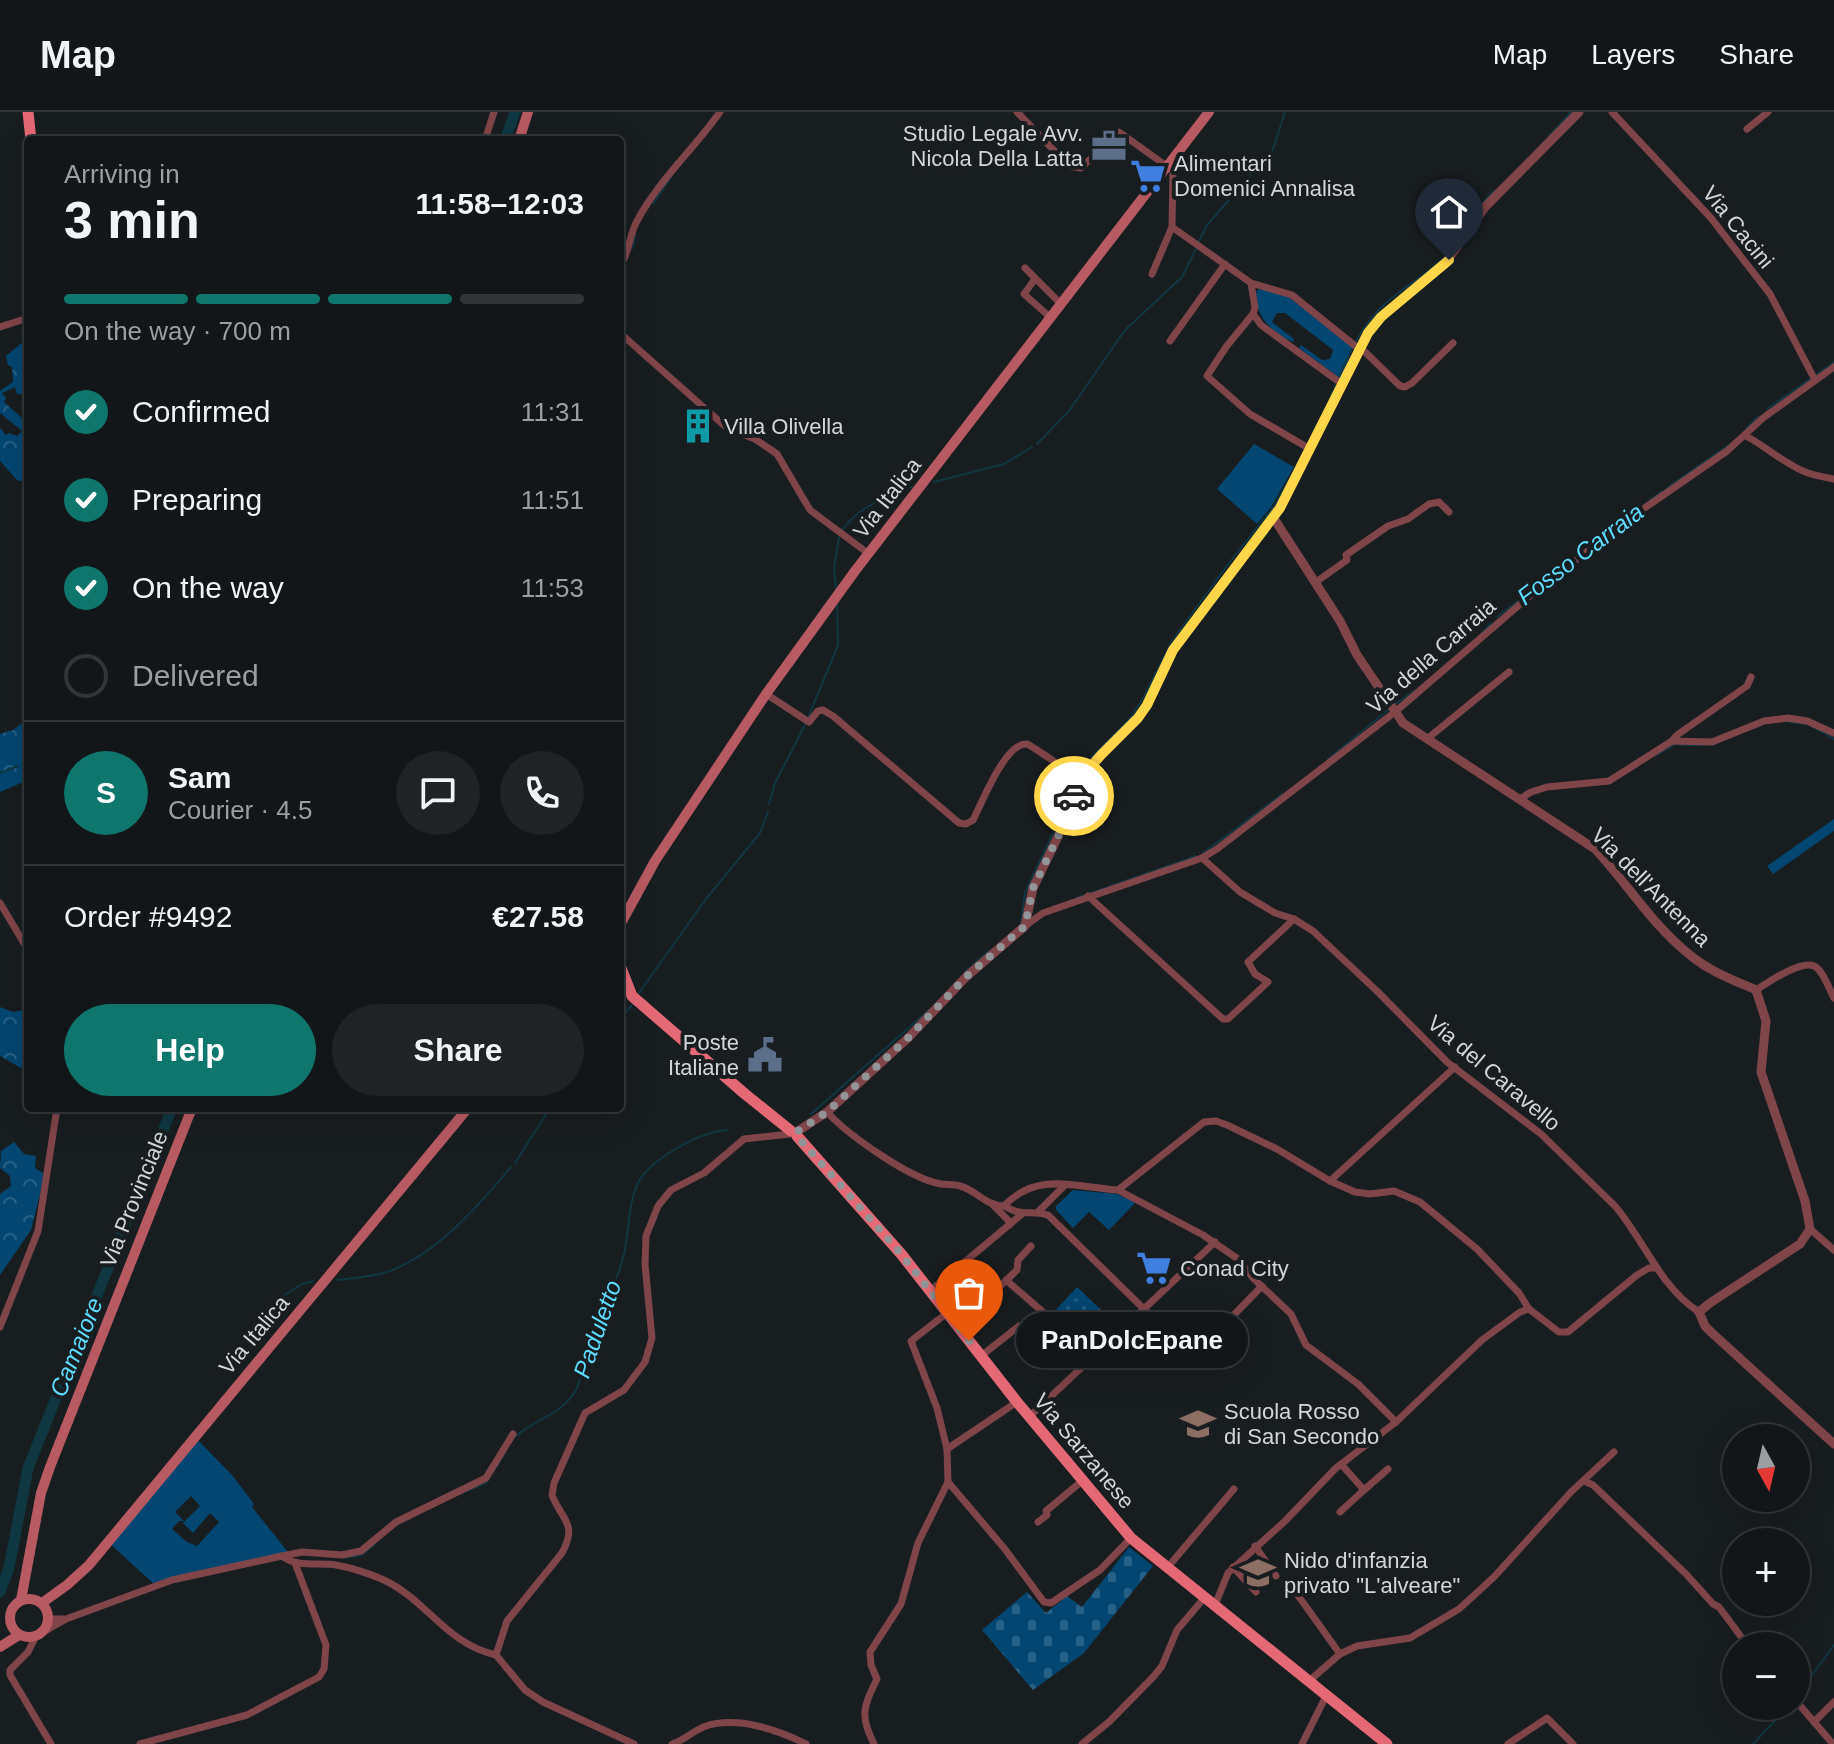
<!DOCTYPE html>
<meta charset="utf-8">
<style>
:root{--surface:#121618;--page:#1f2325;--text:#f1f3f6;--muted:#9c9fa2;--line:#313537;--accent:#0f766e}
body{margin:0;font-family:Arial,sans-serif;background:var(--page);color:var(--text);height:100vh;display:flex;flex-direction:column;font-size:30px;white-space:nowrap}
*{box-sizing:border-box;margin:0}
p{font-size:26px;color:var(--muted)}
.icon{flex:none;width:44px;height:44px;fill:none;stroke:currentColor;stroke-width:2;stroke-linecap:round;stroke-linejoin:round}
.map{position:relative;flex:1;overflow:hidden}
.panel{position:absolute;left:24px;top:24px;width:600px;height:976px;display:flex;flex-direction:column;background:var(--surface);border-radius:8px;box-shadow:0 8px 32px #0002,0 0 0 2px var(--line)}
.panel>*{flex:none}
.needle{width:52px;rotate:172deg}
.tools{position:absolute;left:1722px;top:1312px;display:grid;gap:16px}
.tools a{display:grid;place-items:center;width:88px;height:88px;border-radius:50%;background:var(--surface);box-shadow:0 8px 32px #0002,0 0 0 2px var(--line);font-size:40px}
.pin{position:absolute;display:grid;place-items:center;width:68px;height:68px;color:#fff;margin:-82px -34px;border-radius:50% 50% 50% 0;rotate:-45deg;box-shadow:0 0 8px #0007}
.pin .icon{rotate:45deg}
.courier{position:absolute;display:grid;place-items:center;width:80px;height:80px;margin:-40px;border:6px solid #ffd54a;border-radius:50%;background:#fff;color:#222;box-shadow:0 2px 10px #0007}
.bubble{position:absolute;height:56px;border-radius:28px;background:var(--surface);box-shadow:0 8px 32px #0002,0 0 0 2px var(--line);font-size:26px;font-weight:600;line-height:56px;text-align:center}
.overview em{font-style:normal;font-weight:600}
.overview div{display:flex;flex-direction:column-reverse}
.overview{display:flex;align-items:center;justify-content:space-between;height:136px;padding:0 40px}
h1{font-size:52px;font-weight:600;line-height:60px}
.bar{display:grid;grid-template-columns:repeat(4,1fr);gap:12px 8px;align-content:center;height:96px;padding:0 40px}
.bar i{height:10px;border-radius:6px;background:var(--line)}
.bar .selected{background:var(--accent)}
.bar p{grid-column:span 4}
.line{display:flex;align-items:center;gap:20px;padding:0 40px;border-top:2px solid var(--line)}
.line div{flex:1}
.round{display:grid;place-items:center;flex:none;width:84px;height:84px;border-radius:42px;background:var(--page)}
ol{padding:0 40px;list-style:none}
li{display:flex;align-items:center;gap:24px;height:88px}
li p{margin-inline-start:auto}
li .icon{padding:8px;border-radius:50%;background:var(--accent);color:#fff;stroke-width:4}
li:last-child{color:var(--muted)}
li i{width:44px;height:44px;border:4px solid var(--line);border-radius:50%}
.action{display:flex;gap:16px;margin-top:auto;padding:16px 40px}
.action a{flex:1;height:92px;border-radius:48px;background:var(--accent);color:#fff;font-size:32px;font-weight:600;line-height:92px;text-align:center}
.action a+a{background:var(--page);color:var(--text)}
header{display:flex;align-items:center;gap:48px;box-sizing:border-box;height:112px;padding:0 40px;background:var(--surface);border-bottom:2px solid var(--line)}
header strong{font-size:38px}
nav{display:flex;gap:44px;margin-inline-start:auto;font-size:28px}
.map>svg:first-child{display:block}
</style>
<header>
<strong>Map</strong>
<nav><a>Map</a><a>Layers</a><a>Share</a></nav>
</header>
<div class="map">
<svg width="1834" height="1632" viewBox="0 0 1834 1632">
<defs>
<pattern id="grass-dots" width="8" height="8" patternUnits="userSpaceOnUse" patternTransform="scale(2)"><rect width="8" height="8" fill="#034671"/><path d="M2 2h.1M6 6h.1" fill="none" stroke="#276085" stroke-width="1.8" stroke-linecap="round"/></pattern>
<pattern id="forest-crowns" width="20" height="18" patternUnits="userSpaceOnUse" patternTransform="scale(2)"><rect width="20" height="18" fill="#034671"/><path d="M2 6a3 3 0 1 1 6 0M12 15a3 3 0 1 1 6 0" fill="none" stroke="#276085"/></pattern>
<pattern id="cemetery-stones" width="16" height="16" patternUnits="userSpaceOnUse" patternTransform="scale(2)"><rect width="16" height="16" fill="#034671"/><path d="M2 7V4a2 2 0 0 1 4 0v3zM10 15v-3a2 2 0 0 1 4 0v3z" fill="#276085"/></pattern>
</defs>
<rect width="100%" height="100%" fill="#181d20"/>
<!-- grass -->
<polygon fill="url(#grass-dots)" points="1077,1175 1101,1198 1078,1221 1060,1201 1056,1204 1053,1201"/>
<!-- forest -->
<g fill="url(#forest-crowns)">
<polygon points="28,214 28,272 24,282 17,282 15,275 2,281 6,286 4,290 22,306 28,308 28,371 17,368 0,349 0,316 6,323 9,321 17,324 22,319 0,301 0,279 13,270 12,255 8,253 6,244 24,229"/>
<polygon points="28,607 28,668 0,680 0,622 13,618"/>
<polygon points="0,895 13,900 28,897 28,960 0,944"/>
<polygon points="14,1030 24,1042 36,1044 35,1056 43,1061 44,1066 31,1118 0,1163 0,1082 11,1074 10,1064 0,1056 1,1039"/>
</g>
<!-- cemetery -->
<polygon fill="url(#cemetery-stones)" points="1129,1435 1153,1454 1084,1541 1033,1578 982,1518 1027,1480 1046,1501 1067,1484 1082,1495"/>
<!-- green -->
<g fill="#034671" fill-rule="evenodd">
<path d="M1264,177L1289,185L1353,236L1341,267L1299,236L1301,233L1322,248L1330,247L1333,238L1285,201H1277L1272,210L1294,227L1293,230C1273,223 1252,201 1257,178Z"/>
<polygon points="1254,332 1294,355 1271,395 1257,412 1217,377"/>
<polygon points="1834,707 1834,719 1773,762 1767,754"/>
<polygon points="1073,1078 1117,1082 1136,1090 1109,1118 1089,1100 1073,1116 1056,1098 1056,1094"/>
<path d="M196,1326L232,1363L254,1392L252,1395L288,1440L155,1473L109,1431ZM191,1384L200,1394L183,1411L193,1421L210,1401L219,1410L197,1434L187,1430L172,1417L179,1409H184L175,1400Z"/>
</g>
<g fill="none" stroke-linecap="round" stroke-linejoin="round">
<!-- stream -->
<g stroke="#0f3742" stroke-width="2">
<polyline points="1549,24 1571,0"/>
<polyline points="653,92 672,64"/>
<polyline points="1468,111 1481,92 1494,79"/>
<polyline points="1199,129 1207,113 1250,64 1270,46 1285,0"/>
<polyline points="633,136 635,123"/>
<polyline points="1817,262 1834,250"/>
<path d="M1330,287C1345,251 1358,215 1388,189C1406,174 1427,162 1444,146"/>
<polyline points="1767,297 1810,267"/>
<polyline points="1746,317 1758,304"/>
<polyline points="1037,332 1069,299 1125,218 1182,165 1196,137"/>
<polyline points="934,370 1004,352 1032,335"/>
<polyline points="1668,375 1730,332"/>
<polyline points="1650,388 1662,379"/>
<path d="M842,418C860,394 885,385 912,375"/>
<polyline points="836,477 834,456 839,425"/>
<polyline points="1497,505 1518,489"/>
<polyline points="1482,521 1491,511"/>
<polyline points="1394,593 1415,578"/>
<polyline points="808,606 838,533 837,493"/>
<polyline points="1788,610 1805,612"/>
<polyline points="1811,614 1834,627"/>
<polyline points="1680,633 1705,633"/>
<polyline points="1655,644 1674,633"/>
<polyline points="1328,647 1388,598"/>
<polyline points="22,652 28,650"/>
<polyline points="0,661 18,654"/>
<polyline points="769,692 775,671 805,613"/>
<polyline points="1203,741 1282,682"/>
<polyline points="1074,787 1196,744"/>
<polyline points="1021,811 1025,781 1055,717 1078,659 1129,608 1145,583 1172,529 1226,455 1274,394 1289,368"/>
<polyline points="965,860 990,838"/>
<polyline points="639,881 706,787 760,721 768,700"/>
<polyline points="620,906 633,892"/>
<polyline points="811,1002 930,897"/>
<polyline points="515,1051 550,996"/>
<path d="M337,1168C353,1166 371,1165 387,1160C436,1143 478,1094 511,1055"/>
<polyline points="278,1187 302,1172 313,1169"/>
<path d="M515,1325C537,1305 562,1304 577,1276C592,1231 611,1188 624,1142C629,1120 628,1089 639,1069C653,1046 701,1019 728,1018"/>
<polyline points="462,1381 486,1371 505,1341"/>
<polyline points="346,1446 362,1443 375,1432"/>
<polyline points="1796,1585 1834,1533"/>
<polyline points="1753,1632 1789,1594"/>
</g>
<!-- river -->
<g stroke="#0f3742" stroke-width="11">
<polyline points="505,28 515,0"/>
<polyline points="0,1480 9,1456 28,1356 172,996"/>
</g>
<!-- minor -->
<g stroke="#804549" stroke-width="7">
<polyline points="1017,0 1069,54 1081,56 1119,20 1168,55 1173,59 1172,115 1251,171 1292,183 1359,237 1363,238 1400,274 1405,275 1412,271 1453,231"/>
<polyline points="1612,0 1711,106 1770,182 1815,268"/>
<polyline points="1747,17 1768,0"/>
<polyline points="485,28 494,0"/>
<path d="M620,155C630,139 629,123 637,109C658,69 694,37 720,0"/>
<polyline points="1025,156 1061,192"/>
<polyline points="1152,162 1172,115"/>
<polyline points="1035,167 1024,182 1051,206"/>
<polyline points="1251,171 1255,196 1253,202 1226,235 1207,264 1250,302 1310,337"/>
<polyline points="1253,202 1261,213 1342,272"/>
<polyline points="0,215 28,206"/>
<polyline points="620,221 727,316 755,327 777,342 810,398 869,442"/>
<polyline points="1170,229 1225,152"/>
<path d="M1746,324C1767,335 1787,354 1808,361C1816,364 1825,365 1834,367"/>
<polyline points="1316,470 1347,448 1346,443 1388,414 1408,407 1429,392 1439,390 1449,400"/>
<path d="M766,582L809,610L818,599L823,598L833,604L959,711L966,712L973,708C981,693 1005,630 1027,632C1031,633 1072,662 1080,667"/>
<polyline points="1427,627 1509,560"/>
<polyline points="1672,629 1677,623 1747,574 1751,565"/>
<polyline points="1520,687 1531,680 1547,675 1609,669 1672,629 1712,630 1764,609 1788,606 1807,609 1834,621"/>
<path d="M1202,746L1240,780L1275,801L1294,807L1313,819L1378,880L1447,950L1541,1022L1615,1094C1644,1128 1660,1175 1699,1200"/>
<polyline points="1088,784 1223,907 1228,907 1268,870 1255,862 1248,850 1294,807"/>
<polyline points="0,791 28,838"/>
<polyline points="1025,814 1043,801 1202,746 1217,737 1395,600 1533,481 1636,402 1727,339 1763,306 1834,255"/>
<path d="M1756,878C1767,871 1800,848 1814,854C1823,858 1829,877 1834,886"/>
<path d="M827,1000C848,1023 910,1067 941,1072C947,1073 954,1072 960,1074C976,1078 986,1094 1004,1094C1037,1059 1075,1075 1118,1078L1204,1010L1216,1009L1227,1013L1277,1037L1330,1069L1355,1080L1370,1082L1394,1079L1420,1090L1477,1137L1519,1181L1529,1197L1559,1220H1568L1637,1163L1649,1156H1655"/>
<polyline points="1330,1069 1455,955"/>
<polyline points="1118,1078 1203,1123 1238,1147 1254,1167 1291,1202 1306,1233 1358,1272 1396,1310"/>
<polyline points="994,1094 1009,1109 1009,1113"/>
<path d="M1004,1094C1025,1106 1029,1097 1048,1103L1193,1245L1262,1174"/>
<polyline points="1038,1100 1065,1073"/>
<polyline points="1810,1117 1834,1138"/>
<polyline points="1006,1168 1051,1207 1089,1251"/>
<polyline points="930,1179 1022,1102"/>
<polyline points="947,1201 911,1229 937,1296 947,1337 948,1370 1004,1436 1044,1490 1051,1491 1100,1458 1131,1426"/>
<polyline points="0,1215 38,1119 57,996"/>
<polyline points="957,1215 1017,1158 1018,1148 1031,1134"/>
<polyline points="981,1244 1019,1214"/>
<polyline points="1029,1305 1215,1130"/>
<polyline points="947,1337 1017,1290"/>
<polyline points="1584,1369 1593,1373 1686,1462 1713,1492 1719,1495 1748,1534"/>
<polyline points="1364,1378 1388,1357"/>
<polyline points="1340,1400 1364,1378 1341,1352"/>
<polyline points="1038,1410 1047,1403 1046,1399 1082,1369"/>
<polyline points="1255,1434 1276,1464"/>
<polyline points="282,1444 302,1440 342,1443 361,1439 396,1410 486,1366 513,1322"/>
<polyline points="1233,1455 1256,1480"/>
<polyline points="1167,1456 1234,1377"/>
<polyline points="1297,1482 1340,1542"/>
<polyline points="1215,1493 1228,1461 1285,1409 1336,1356 1396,1310 1482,1228 1520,1200 1529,1197"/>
<polyline points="48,1507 64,1507"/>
<path d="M40,1522L66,1507L172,1468L282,1444C297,1456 318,1450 336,1453C353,1456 368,1461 384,1468C428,1489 446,1532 496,1543"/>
<polyline points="36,1524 28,1540 10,1558 10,1563 51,1632"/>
<path d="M496,1543L507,1509L562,1441C578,1411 562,1409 552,1383L554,1371L585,1301L624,1278L645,1250L652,1226L645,1152L646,1124L658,1094L671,1078L704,1061L744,1027L790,1022"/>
<polyline points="496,1543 525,1578 543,1590 634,1632"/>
<polyline points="1309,1569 1340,1542 1357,1534 1410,1526 1459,1497 1494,1465 1571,1380 1614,1340"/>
<polyline points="1796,1589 1833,1632"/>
<polyline points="1814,1610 1834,1590"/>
<polyline points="140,1632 247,1603 319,1565 324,1557 326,1533 295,1451"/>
<path d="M672,1632C685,1628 694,1618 706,1614C738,1604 778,1618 806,1632"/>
<path d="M874,1632C859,1603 864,1594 877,1567L871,1553L870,1540L901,1492L918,1431L948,1370"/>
<polyline points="1082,1632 1110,1609 1154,1564 1162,1554 1177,1518 1205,1485"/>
<polyline points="1302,1632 1326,1584"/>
<polyline points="1508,1632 1547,1606 1573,1632"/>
</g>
<!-- tertiary -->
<g stroke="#804549" stroke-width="9">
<path d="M1273,405L1340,509L1357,543L1403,611L1595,737C1627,771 1653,814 1690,843C1709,859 1733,868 1756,878L1766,909L1761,960L1805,1089L1810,1117L1800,1132L1710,1191L1699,1200L1705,1214L1712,1221L1834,1332"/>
<polyline points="798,1019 827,1000 908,926 966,865 1025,814 1033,776 1067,706 1078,669 1101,643 1138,606 1147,593 1173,538 1280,396 1368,221 1381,205 1445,152 1485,95 1579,0"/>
</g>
<!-- secondary -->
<g stroke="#b85a62" stroke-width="10">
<polyline points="519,28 528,0"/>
<polyline points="620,813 655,749 766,582 855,459 1209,0"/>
<circle cx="29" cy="1506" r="19"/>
<polyline points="21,1488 41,1381 50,1355 192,996"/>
<polyline points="42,1491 67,1473 89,1453 468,996"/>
<polyline points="0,1535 19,1523"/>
</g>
<!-- primary -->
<g stroke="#e46975" stroke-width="11">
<polyline points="28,0 31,28"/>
<polyline points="621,856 632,884 745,982 791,1019"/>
<polyline points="797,1024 902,1143 1017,1290 1131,1426 1387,1632"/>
</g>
</g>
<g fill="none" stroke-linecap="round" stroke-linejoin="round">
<!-- done -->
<polyline stroke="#929598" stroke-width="8" stroke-dasharray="0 14.4" points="969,1229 902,1143 797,1024 798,1019 827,1000 908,926 966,865 1025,814 1033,776 1067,706 1074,684"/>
<!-- route -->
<polyline stroke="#ffd54a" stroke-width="10" points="1074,684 1080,667 1101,643 1138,606 1147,593 1173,538 1280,396 1368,221 1381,205 1449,148"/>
</g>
<!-- icons -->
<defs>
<g id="office-bare" transform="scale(2.76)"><path d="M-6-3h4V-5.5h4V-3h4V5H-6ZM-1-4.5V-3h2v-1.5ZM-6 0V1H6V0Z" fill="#5c6f8a" stroke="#181d20" stroke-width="2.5" paint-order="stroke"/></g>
<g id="supermarket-bare" transform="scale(2.76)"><path d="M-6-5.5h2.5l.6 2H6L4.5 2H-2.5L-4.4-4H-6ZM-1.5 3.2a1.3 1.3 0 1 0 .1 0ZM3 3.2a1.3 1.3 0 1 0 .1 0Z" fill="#3f7fe0" stroke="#181d20" stroke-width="2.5" paint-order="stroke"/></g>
<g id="building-bare" transform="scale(2.76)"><path d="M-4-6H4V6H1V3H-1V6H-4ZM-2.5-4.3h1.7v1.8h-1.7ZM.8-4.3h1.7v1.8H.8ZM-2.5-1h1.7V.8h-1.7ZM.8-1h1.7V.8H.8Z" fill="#0f9aa8" stroke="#181d20" stroke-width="2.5" paint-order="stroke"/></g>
<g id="civic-bare" transform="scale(2.76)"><path d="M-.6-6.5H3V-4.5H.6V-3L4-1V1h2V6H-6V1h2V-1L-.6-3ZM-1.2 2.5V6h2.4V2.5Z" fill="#5c6f8a" stroke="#181d20" stroke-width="2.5" paint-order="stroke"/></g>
<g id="school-bare" transform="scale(2.76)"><path d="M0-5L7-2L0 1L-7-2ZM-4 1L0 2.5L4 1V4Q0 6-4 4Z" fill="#8d6e63" stroke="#181d20" stroke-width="2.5" paint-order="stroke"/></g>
</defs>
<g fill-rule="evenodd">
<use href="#office-bare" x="1109" y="34"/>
<use href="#supermarket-bare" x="1148" y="64"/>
<use href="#building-bare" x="698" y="314"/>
<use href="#civic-bare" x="765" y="943"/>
<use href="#supermarket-bare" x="1154" y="1156"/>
<use href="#school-bare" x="1198" y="1312"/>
<use href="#school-bare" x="1258" y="1461"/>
</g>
<g text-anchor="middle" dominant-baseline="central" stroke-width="8" stroke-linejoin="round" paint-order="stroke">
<!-- poi labels -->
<g font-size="22" fill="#d3d6d9" stroke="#181d20" text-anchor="start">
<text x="1083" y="21" text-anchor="end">Studio Legale Avv.<tspan x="1083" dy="25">Nicola Della Latta</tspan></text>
<text x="1174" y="51">Alimentari<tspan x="1174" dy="25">Domenici Annalisa</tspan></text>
<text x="724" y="314">Villa Olivella</text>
<text x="739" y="930" text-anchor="end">Poste<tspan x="739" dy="25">Italiane</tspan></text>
<text x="1180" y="1156">Conad City</text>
<text x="1224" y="1299">Scuola Rosso<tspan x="1224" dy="25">di San Secondo</tspan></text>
<text x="1284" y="1448">Nido d'infanzia<tspan x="1284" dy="25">privato "L'alveare"</tspan></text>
</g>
<!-- street labels -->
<g font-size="22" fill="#d3d6d9" stroke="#181d20">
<text transform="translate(1738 115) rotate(51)">Via Cacini</text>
<text transform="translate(887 386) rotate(-52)">Via Italica</text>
<text transform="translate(1431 544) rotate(-41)">Via della Carraia</text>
<text transform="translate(1651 775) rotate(45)">Via dell'Antenna</text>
<text transform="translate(1494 961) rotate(40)">Via del Caravello</text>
<text transform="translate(134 1087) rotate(-68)">Via Provinciale</text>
<text transform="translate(254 1223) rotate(-50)">Via Italica</text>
<text transform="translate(1084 1339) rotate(50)">Via Sarzanese</text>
</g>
<!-- water labels -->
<g font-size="24" font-style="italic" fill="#5edbfe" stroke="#181d20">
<text transform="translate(1580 442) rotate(-37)">Fosso Carraia</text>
<text transform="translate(597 1217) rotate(-71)">Paduletto</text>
<text transform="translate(76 1235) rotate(-68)">Camaiore</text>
</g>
</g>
</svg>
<div class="tools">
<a><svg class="needle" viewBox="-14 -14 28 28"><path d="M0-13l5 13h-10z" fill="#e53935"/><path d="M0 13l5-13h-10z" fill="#9c9fa2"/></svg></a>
<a>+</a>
<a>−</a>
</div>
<div class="pin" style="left:969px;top:1229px;background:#ea580c"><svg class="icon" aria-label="bag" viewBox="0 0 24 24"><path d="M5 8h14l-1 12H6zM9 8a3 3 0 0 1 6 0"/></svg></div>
<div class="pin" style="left:1449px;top:148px;background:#1f2937"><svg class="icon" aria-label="home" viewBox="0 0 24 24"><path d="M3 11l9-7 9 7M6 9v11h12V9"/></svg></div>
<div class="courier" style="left:1074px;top:684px"><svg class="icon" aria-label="car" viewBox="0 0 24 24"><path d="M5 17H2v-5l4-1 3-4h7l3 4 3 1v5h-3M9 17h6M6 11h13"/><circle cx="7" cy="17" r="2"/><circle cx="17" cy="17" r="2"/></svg></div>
<div class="bubble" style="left:1016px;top:1200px;width:232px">PanDolcEpane</div>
<section class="panel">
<div class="overview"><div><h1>3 min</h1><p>Arriving in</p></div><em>11:58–12:03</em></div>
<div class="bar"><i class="selected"></i><i class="selected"></i><i class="selected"></i><i></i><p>On the way · 700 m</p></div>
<ol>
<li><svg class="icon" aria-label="check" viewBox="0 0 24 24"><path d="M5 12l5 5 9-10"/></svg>Confirmed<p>11:31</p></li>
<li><svg class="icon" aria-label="check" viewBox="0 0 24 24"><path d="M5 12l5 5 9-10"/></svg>Preparing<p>11:51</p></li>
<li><svg class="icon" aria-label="check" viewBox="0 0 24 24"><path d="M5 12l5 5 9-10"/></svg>On the way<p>11:53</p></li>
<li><i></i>Delivered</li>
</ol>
<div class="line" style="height:144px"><b class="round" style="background:var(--accent);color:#fff">S</b><div><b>Sam</b><p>Courier · 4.5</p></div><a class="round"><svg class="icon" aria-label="chat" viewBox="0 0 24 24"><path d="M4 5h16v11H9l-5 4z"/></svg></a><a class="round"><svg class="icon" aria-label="phone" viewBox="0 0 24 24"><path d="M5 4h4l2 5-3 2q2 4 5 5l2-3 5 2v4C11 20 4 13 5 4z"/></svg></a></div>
<div class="line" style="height:104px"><div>Order #9492</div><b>€27.58</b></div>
<div class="action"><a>Help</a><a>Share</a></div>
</section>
</div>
